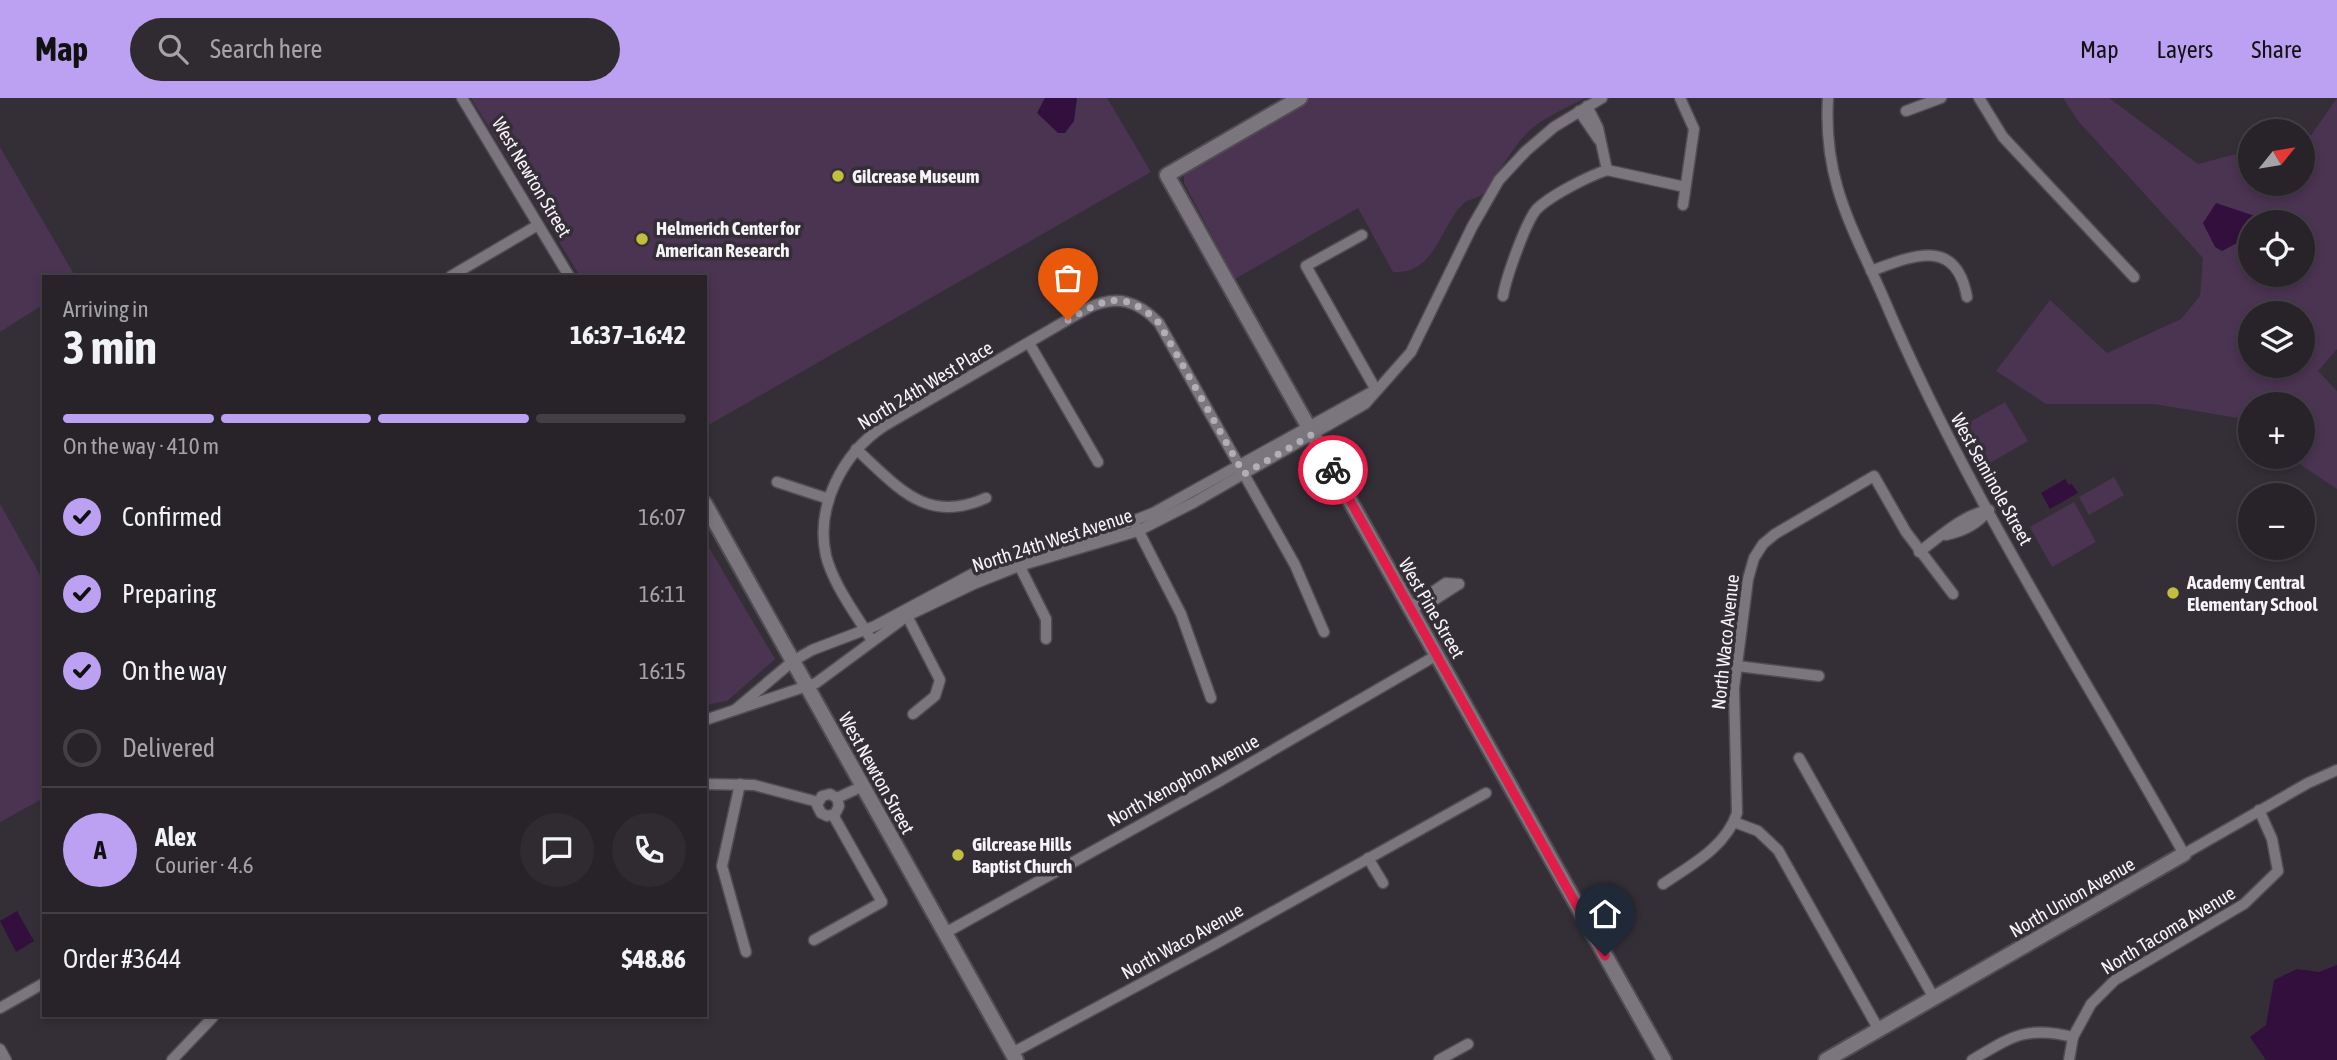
<!DOCTYPE html>
<meta charset="utf-8">
<style>
:root{--surface:#272328;--page:#2f2b30;--text:#f1f3f6;--muted:#a4a4a8;--line:#434045;--accent:#bca0f2}
body{margin:0;font-family:"Asap Condensed",sans-serif;background:var(--page);color:var(--text);height:100vh;display:flex;flex-direction:column;font-size:26px;white-space:nowrap}
*{box-sizing:border-box;margin:0}
p{font-size:23px;color:var(--muted)}
.icon{flex:none;width:38px;height:38px;fill:none;stroke:currentColor;stroke-width:2;stroke-linecap:round;stroke-linejoin:round}
.map{position:relative;flex:1;overflow:hidden}
.panel{position:absolute;left:42px;top:177px;width:665px;height:742px;display:flex;flex-direction:column;background:var(--surface);border-radius:0px;box-shadow:0 4px 10px #0003,0 0 0 2px var(--line)}
.panel>*{flex:none}
.needle{width:46px;rotate:60deg}
.controls{position:absolute;left:2238px;top:21px;display:grid;gap:14px}
.controls a{display:grid;place-items:center;width:77px;height:77px;border-radius:50%;background:var(--surface);box-shadow:0 4px 10px #0003,0 0 0 2px var(--line);font-size:35px}
.pin{position:absolute;display:grid;place-items:center;width:60px;height:60px;color:#fff;margin:-72px -30px;border-radius:50% 50% 50% 0;rotate:-45deg;box-shadow:0 0 7px #0007}
.pin .icon{rotate:45deg}
.courier{position:absolute;display:grid;place-items:center;width:70px;height:70px;margin:-35px;border:5px solid #e11d48;border-radius:50%;background:#fff;color:#222;box-shadow:0 2px 9px #0007}
.summary em{font-style:normal;font-weight:700}
.summary div{display:flex;flex-direction:column-reverse}
.summary{display:flex;align-items:center;justify-content:space-between;height:119px;padding:0 21px}
h1{font-size:46px;font-weight:700;line-height:52px}
.bar{display:grid;grid-template-columns:repeat(4,1fr);gap:10px 7px;align-content:center;height:84px;padding:0 21px}
.bar i{height:9px;border-radius:5px;background:var(--line)}
.bar .on{background:var(--accent)}
.bar p{grid-column:span 4}
.line{display:flex;align-items:center;gap:18px;padding:0 21px;border-top:2px solid var(--line)}
.line div{flex:1}
.round{display:grid;place-items:center;flex:none;width:74px;height:74px;border-radius:37px;background:var(--page)}
ol{padding:0 21px;list-style:none}
li{display:flex;align-items:center;gap:21px;height:77px}
li p{margin-inline-start:auto}
li .icon{padding:7px;border-radius:50%;background:var(--accent);color:#111;stroke-width:4}
li:last-child{color:var(--muted)}
li i{width:38px;height:38px;border:4px solid var(--line);border-radius:50%}
header{display:flex;align-items:center;gap:42px;box-sizing:border-box;height:98px;padding:0 35px;background:var(--accent);color:#111}
header strong{font-size:33px}
nav{display:flex;gap:38px;margin-inline-start:auto;font-size:24px}
.search{width:490px;height:63px;background:var(--page);display:flex;align-items:center;gap:18px;box-sizing:border-box;padding:0 24px;border-radius:38px;color:var(--muted);font-size:26px}
.map>svg:first-child{display:block}
</style>
<header>
<strong>Map</strong>
<div class="search"><svg class="icon" aria-label="search" viewBox="0 0 24 24"><circle cx="10" cy="10" r="6"/><path d="M15 15l6 6"/></svg>Search here</div>
<nav><a>Map</a><a>Layers</a><a>Share</a></nav>
</header>
<div class="map">
<svg width="2337" height="962" viewBox="0 0 2337 962">
<rect width="100%" height="100%" fill="#342f36"/>
<!-- green -->
<g fill="#4b3352" fill-rule="evenodd">
<polygon points="471,0 1107,0 1151,74 705,329 705,178 580,178"/>
<path d="M1309,0H1585C1567,10 1544,19 1529,33C1511,51 1500,74 1485,94C1479,101 1468,100 1462,107C1440,129 1435,177 1393,174L1358,110L1235,181L1184,85V76L1190,68Z"/>
<path d="M2063,0H2109L2198,66L2240,55L2250,57V86H2303V49L2337,0V251L2318,273L2337,293V391L2289,359H2303V306H2250V322L2154,306H2046L1996,273L2050,202L2107,255L2181,221L2200,198L2203,160L2079,24ZM2250,124H2303V177H2250ZM2250,215H2303V268H2250Z"/>
<polygon points="0,49 75,178 44,178 44,206 0,234"/>
<polygon points="2005,304 2028,343 1983,369 1961,329"/>
<polygon points="2114,379 2124,397 2089,417 2079,399"/>
<polygon points="2074,404 2096,444 2052,469 2030,429"/>
<polygon points="0,406 44,484 44,700 0,724"/>
<polygon points="705,443 775,561 727,603 705,607"/>
</g>
<!-- water -->
<g fill="#330f3e">
<polygon points="1045,0 1077,0 1074,23 1065,35 1058,35 1037,15"/>
<polygon points="2216,105 2270,123 2250,124 2250,138 2222,153 2215,149 2203,125"/>
<polygon points="2065,381 2069,387 2072,386 2078,395 2050,411 2041,395"/>
<polygon points="17,813 34,843 16,854 0,823"/>
<polygon points="2337,867 2337,962 2266,962 2250,939 2266,927 2274,882 2297,871 2319,874"/>
</g>
<g fill="none" stroke-linecap="round" stroke-linejoin="round">
<!-- street casing -->
<g stroke="#514c52" stroke-width="13">
<g id="street">
<polyline points="462,0 569,178"/>
<polyline points="1680,0 1694,31 1683,107"/>
<path d="M1828,0C1823,83 1852,128 1884,201C1966,395 2082,573 2184,756L2308,685L2337,672"/>
<polyline points="1979,0 2003,39 2134,179"/>
<polyline points="1587,8 1598,30 1607,72"/>
<polyline points="1579,13 1599,42"/>
<polyline points="1906,13 1941,0"/>
<polyline points="1362,137 1306,168 1376,292"/>
<path d="M1871,173C1912,158 1956,138 1967,199"/>
<polyline points="451,178 538,127"/>
<path d="M1503,198C1506,180 1525,126 1536,112C1549,98 1589,78 1607,72L1685,89"/>
<polyline points="1029,245 1098,364"/>
<path d="M856,351C898,389 926,427 986,400"/>
<polyline points="777,384 829,401"/>
<polyline points="1136,428 1181,516 1211,600"/>
<path d="M1946,437C1965,433 1977,426 1989,412"/>
<path d="M1919,454C1941,438 1962,417 1989,412"/>
<polyline points="1018,465 1046,521 1046,541"/>
<polyline points="1413,509 1431,504 1459,486"/>
<polyline points="1409,510 1446,485 1459,486"/>
<polyline points="905,514 940,582 935,598 913,616"/>
<path d="M872,543C856,516 834,488 826,458C815,408 843,355 884,328L1088,210C1117,196 1138,203 1159,225L1295,467L1324,534"/>
<polyline points="1737,568 1819,578"/>
<polyline points="736,611 793,563 812,552 875,528 976,474 1100,436 1153,415 1375,292"/>
<polyline points="705,622 816,585 907,518 976,485 1019,468 1138,433 1193,405 1365,306 1411,254 1472,129 1499,82 1526,53 1554,29 1602,0"/>
<polyline points="1799,660 1934,900"/>
<polyline points="705,686 754,687 818,704"/>
<polyline points="740,686 722,768 746,854"/>
<polyline points="837,700 839,708 835,716 827,718 821,715 817,707 822,698 830,696 837,700 863,688"/>
<polyline points="1734,724 1758,733 1778,752 1879,932"/>
<polyline points="1368,760 1383,785"/>
<path d="M1663,786C1691,767 1726,749 1737,715L1734,590L1748,481L1754,460L1763,446L1775,436L1874,378L1906,434L1953,496"/>
<polyline points="945,835 1218,684 1437,557"/>
<polyline points="814,842 882,804 833,717"/>
<polyline points="0,910 44,885"/>
<polyline points="0,951 6,962"/>
<polyline points="1012,955 1215,846 1486,695"/>
<polyline points="172,962 213,919"/>
<polyline points="1439,962 1468,946"/>
<path d="M1972,962C2011,939 2026,927 2073,939L2091,906L2115,882L2244,806L2278,773L2272,741L2259,712"/>
<polyline points="2069,962 2073,939"/>
</g>
</g>
<!-- secondary casing -->
<g stroke="#514c52" stroke-width="18">
<g id="secondary">
<polyline points="1300,0 1167,77 1664,962"/>
<polyline points="705,406 1016,962"/>
<polyline points="1826,962 2184,756"/>
</g>
</g>
<!-- street -->
<use href="#street" stroke="#7b757d" stroke-width="10"/>
<!-- secondary -->
<use href="#secondary" stroke="#7b757d" stroke-width="14"/>
</g>
<g fill="none" stroke-linecap="round" stroke-linejoin="round">
<!-- done -->
<path stroke="#b3aeb4" stroke-width="7" stroke-dasharray="0 12.6" d="M1068,222C1106,199 1126,192 1159,225L1244,376L1313,336L1333,372"/>
<!-- route -->
<polyline stroke="#e11d48" stroke-width="9" points="1333,372 1605,858"/>
</g>
<!-- markers -->
<g fill="#c1be40" stroke="#342f36" stroke-width="2.5">
<circle cx="838" cy="78" r="7"/>
<circle cx="642" cy="141" r="7"/>
<circle cx="2173" cy="495" r="7"/>
<circle cx="958" cy="757" r="7"/>
</g>
<g text-anchor="middle" dominant-baseline="central" stroke-width="7" stroke-linejoin="round" paint-order="stroke">
<!-- poi labels -->
<g font-size="19" font-weight="bold" fill="#f7f3f8" stroke="#342f36" text-anchor="start">
<text x="852" y="78">Gilcrease Museum</text>
<text x="656" y="130">Helmerich Center for<tspan x="656" dy="22">American Research</tspan></text>
<text x="2187" y="484">Academy Central<tspan x="2187" dy="22">Elementary School</tspan></text>
<text x="972" y="746">Gilcrease Hills<tspan x="972" dy="22">Baptist Church</tspan></text>
</g>
<!-- street labels -->
<g font-size="19" fill="#f7f3f8" stroke="#342f36">
<text transform="translate(532 79) rotate(59)">West Newton Street</text>
<text transform="translate(925 287) rotate(-31)">North 24th West Place</text>
<text transform="translate(1992 381) rotate(61)">West Seminole Street</text>
<text transform="translate(1052 442) rotate(-18)">North 24th West Avenue</text>
<text transform="translate(1432 510) rotate(60)">West Pine Street</text>
<text transform="translate(1725 544) rotate(-84)">North Waco Avenue</text>
<text transform="translate(877 675) rotate(61)">West Newton Street</text>
<text transform="translate(1183 682) rotate(-29)">North Xenophon Avenue</text>
<text transform="translate(2072 799) rotate(-30)">North Union Avenue</text>
<text transform="translate(2168 832) rotate(-31)">North Tacoma Avenue</text>
<text transform="translate(1182 843) rotate(-29)">North Waco Avenue</text>
</g>
</g>
</svg>
<div class="controls">
<a><svg class="needle" viewBox="-14 -14 28 28"><path d="M0-13l5 13h-10z" fill="#e53935"/><path d="M0 13l5-13h-10z" fill="#a4a4a8"/></svg></a>
<a><svg class="icon" aria-label="locate" viewBox="0 0 24 24"><circle cx="12" cy="12" r="6"/><path d="M12 2v4M12 18v4M2 12h4M18 12h4"/></svg></a>
<a><svg class="icon" aria-label="layers" viewBox="0 0 24 24"><path d="M12 4l9 5-9 5-9-5zM3 14l9 5 9-5"/></svg></a>
<a>+</a>
<a>−</a>
</div>
<div class="pin" style="left:1068px;top:222px;background:#ea580c"><svg class="icon" aria-label="bag" viewBox="0 0 24 24"><path d="M5 8h14l-1 12H6zM9 8a3 3 0 0 1 6 0"/></svg></div>
<div class="pin" style="left:1605px;top:858px;background:#1f2937"><svg class="icon" aria-label="home" viewBox="0 0 24 24"><path d="M3 11l9-7 9 7M6 9v11h12V9"/></svg></div>
<div class="courier" style="left:1333px;top:372px"><svg class="icon" aria-label="bike" viewBox="0 0 24 24"><circle cx="6" cy="16" r="4"/><circle cx="18" cy="16" r="4"/><path d="M6 16l4-8h5l3 8M10 8l3 8H6M13 5h3"/></svg></div>
<section class="panel">
<div class="summary"><div><h1>3 min</h1><p>Arriving in</p></div><em>16:37–16:42</em></div>
<div class="bar"><i class="on"></i><i class="on"></i><i class="on"></i><i></i><p>On the way · 410 m</p></div>
<ol>
<li><svg class="icon" aria-label="check" viewBox="0 0 24 24"><path d="M5 12l5 5 9-10"/></svg>Confirmed<p>16:07</p></li>
<li><svg class="icon" aria-label="check" viewBox="0 0 24 24"><path d="M5 12l5 5 9-10"/></svg>Preparing<p>16:11</p></li>
<li><svg class="icon" aria-label="check" viewBox="0 0 24 24"><path d="M5 12l5 5 9-10"/></svg>On the way<p>16:15</p></li>
<li><i></i>Delivered</li>
</ol>
<div class="line" style="height:126px"><b class="round" style="background:var(--accent);color:#111">A</b><div><b>Alex</b><p>Courier · 4.6</p></div><a class="round"><svg class="icon" aria-label="chat" viewBox="0 0 24 24"><path d="M4 5h16v11H9l-5 4z"/></svg></a><a class="round"><svg class="icon" aria-label="phone" viewBox="0 0 24 24"><path d="M5 4h4l2 5-3 2q2 4 5 5l2-3 5 2v4C11 20 4 13 5 4z"/></svg></a></div>
<div class="line" style="height:91px"><div>Order #3644</div><b>$48.86</b></div>
</section>
</div>
